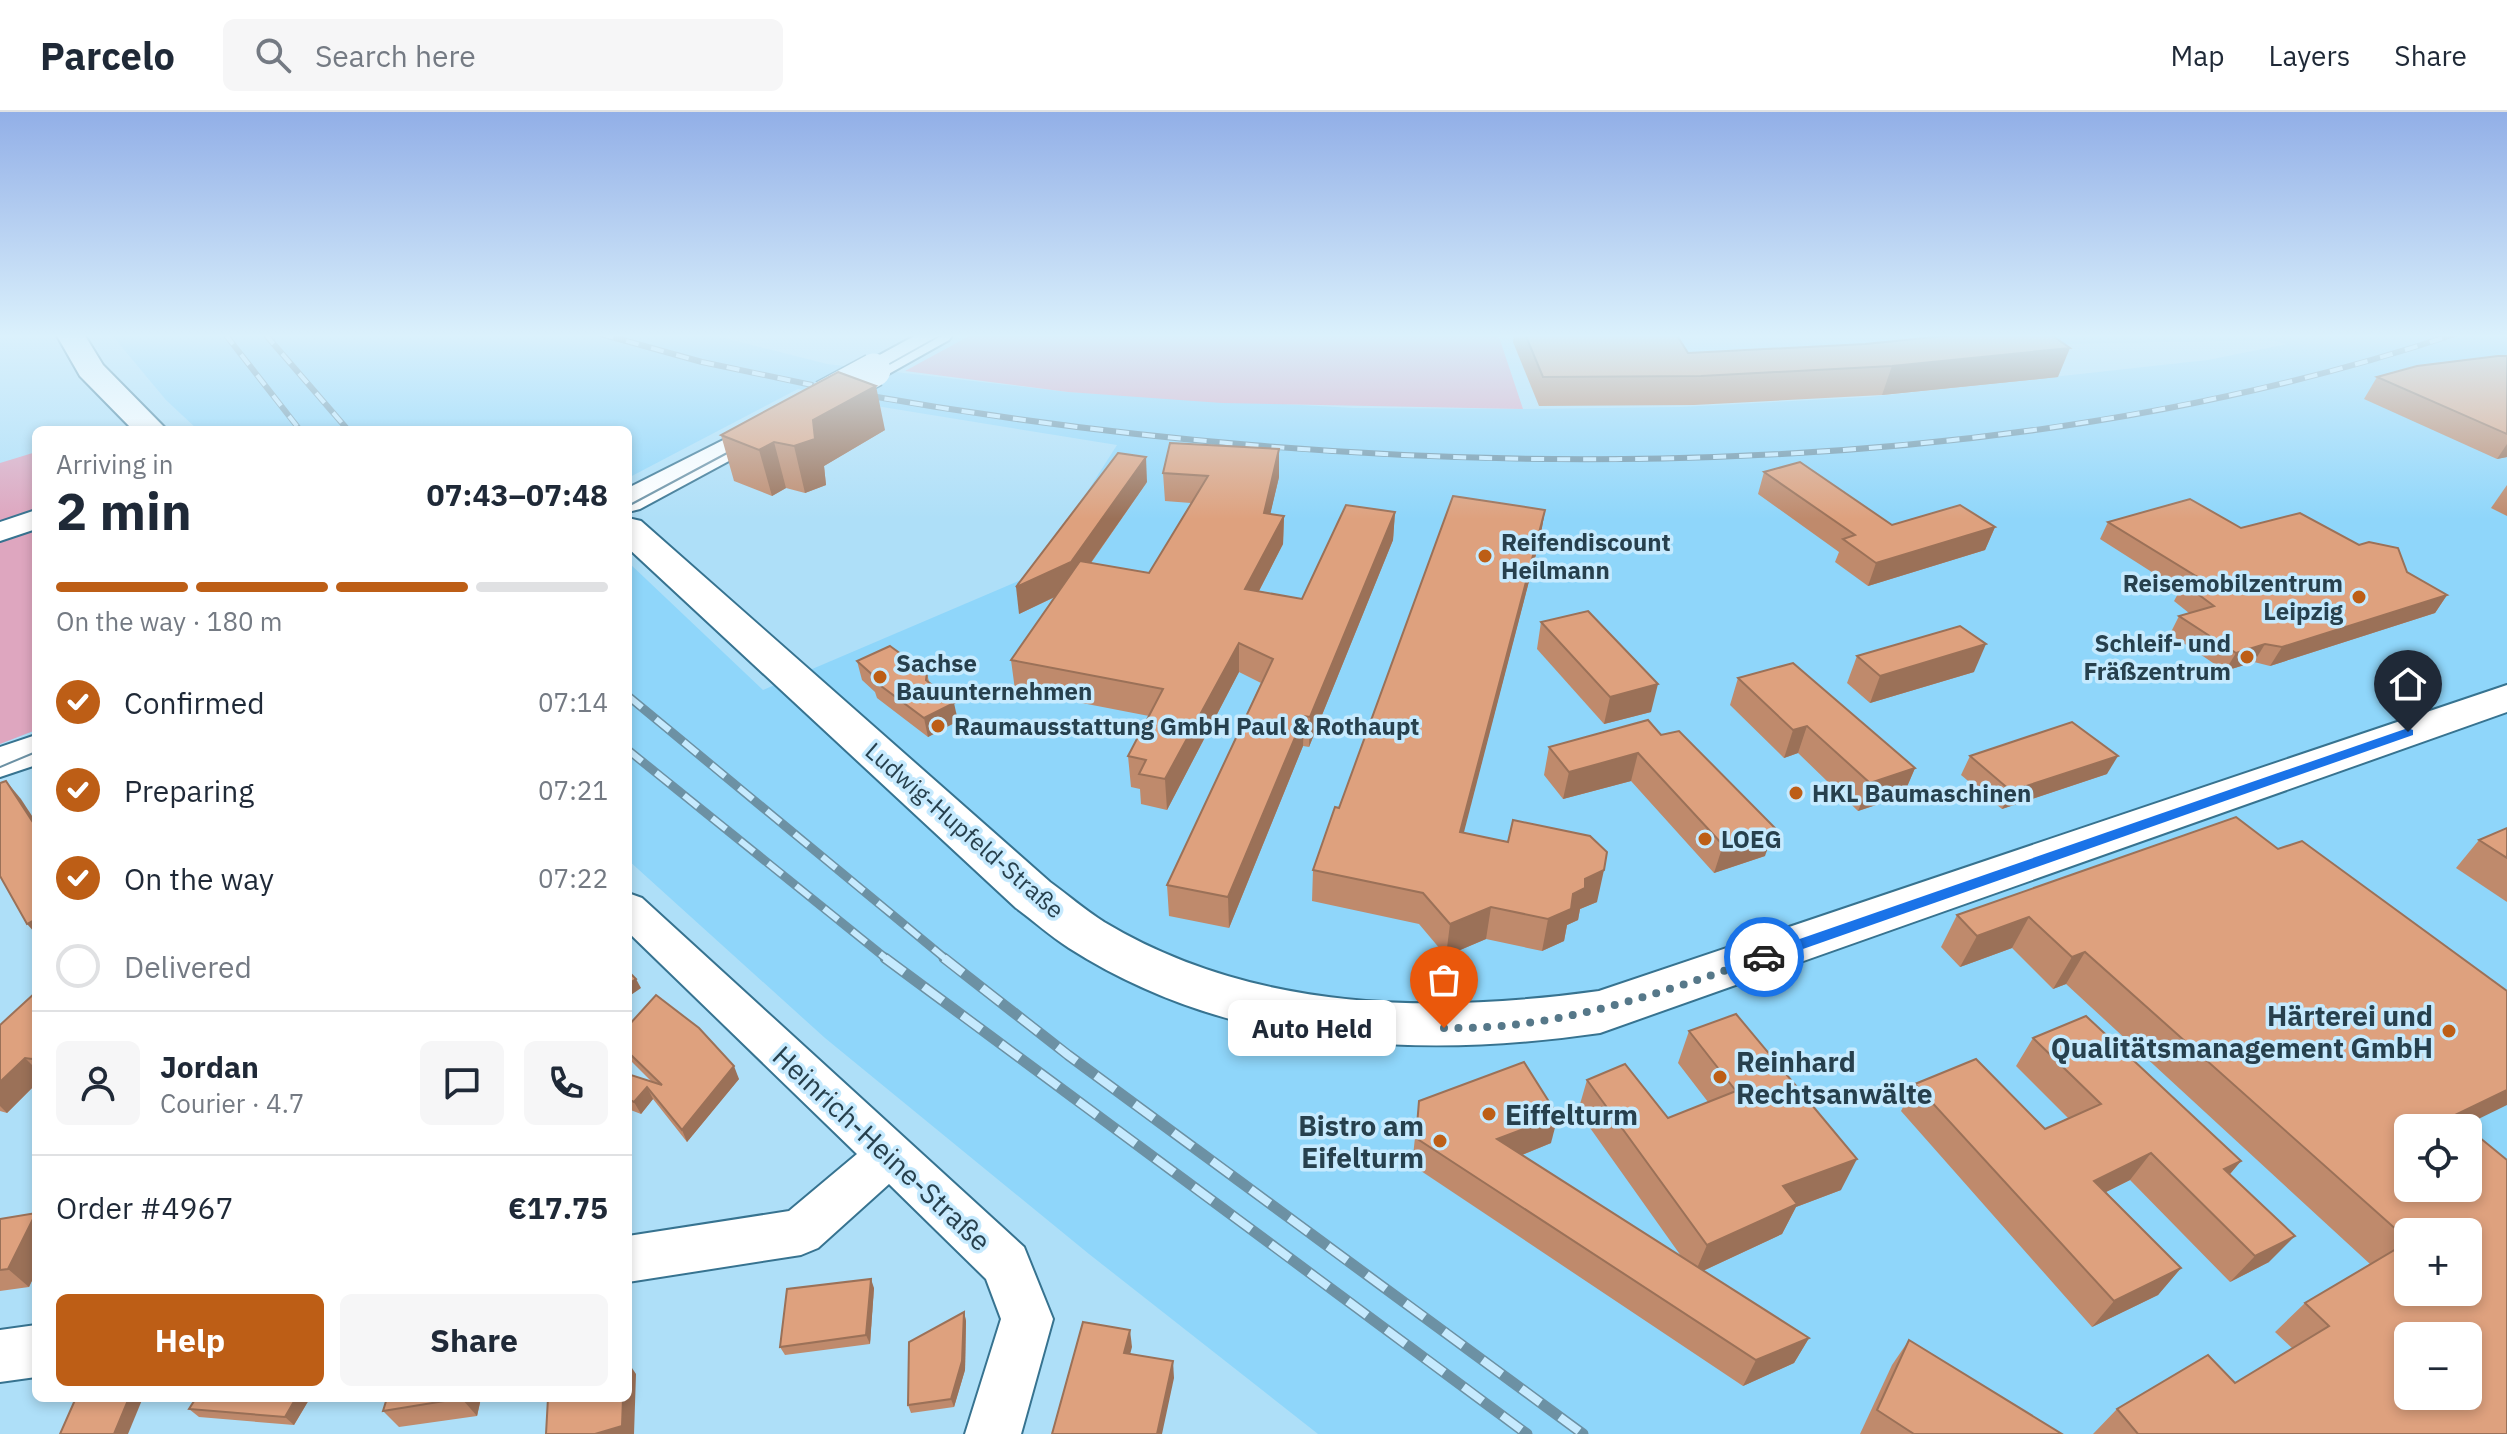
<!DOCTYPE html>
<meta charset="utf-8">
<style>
:root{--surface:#fff;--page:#f6f6f7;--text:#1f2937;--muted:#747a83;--line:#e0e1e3;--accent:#bd5e16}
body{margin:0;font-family:"IBM Plex Sans",sans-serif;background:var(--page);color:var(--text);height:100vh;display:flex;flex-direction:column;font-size:30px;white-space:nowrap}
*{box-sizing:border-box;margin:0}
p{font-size:26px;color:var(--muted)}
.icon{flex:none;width:44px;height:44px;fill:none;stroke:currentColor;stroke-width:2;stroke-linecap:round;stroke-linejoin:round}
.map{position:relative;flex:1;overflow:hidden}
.panel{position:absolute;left:32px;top:314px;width:600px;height:976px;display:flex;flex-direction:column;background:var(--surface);border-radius:12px;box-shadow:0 4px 12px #0003}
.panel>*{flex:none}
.tools{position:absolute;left:2394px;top:1002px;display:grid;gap:16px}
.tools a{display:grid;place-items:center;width:88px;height:88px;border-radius:12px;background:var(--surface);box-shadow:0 4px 12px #0003;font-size:40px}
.pin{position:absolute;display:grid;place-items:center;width:68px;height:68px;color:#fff;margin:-82px -34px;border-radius:50% 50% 50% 0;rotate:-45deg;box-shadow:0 0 8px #0007}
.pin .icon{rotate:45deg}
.courier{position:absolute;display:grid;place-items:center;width:80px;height:80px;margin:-40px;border:6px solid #1a73e8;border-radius:50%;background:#fff;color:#222;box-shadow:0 2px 10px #0007}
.bubble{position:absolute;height:56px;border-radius:12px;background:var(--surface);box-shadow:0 4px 12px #0003;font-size:26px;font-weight:800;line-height:56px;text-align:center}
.headline em{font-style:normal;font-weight:800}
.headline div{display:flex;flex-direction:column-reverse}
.headline{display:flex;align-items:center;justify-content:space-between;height:136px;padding:0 24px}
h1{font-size:52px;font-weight:800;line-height:60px}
.bar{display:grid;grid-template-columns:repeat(4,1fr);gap:12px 8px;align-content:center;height:96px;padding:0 24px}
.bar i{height:10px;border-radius:6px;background:var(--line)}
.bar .active{background:var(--accent)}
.bar p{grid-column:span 4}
.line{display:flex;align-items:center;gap:20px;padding:0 24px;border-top:2px solid var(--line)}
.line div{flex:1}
.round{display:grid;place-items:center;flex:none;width:84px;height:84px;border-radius:12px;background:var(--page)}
ol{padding:0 24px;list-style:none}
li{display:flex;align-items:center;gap:24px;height:88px}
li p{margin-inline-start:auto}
li .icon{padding:8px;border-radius:50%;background:var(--accent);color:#fff;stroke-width:4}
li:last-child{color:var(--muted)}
li i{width:44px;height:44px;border:4px solid var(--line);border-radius:50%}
.cta{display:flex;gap:16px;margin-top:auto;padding:16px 24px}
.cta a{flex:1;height:92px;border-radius:12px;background:var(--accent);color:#fff;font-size:32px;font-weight:800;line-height:92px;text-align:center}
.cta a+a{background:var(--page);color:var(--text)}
header{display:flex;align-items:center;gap:48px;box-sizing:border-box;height:112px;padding:0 40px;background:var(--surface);border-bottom:2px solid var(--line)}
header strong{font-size:38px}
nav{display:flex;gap:44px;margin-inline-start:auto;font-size:28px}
.search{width:560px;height:72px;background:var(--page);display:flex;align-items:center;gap:20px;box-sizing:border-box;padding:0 28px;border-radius:12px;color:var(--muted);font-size:30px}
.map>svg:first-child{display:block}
</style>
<header>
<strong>Parcelo</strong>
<div class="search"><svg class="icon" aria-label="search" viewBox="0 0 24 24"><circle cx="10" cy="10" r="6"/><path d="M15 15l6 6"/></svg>Search here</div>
<nav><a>Map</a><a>Layers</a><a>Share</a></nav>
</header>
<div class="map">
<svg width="2507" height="1322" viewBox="0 0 2507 1322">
<rect width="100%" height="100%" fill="#aedff8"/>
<!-- built -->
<path fill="#8fd6fa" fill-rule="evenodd" d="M111,222H708L827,252L1068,280L1354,296L1523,297L1681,295L1869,285L2208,248L2287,232L2272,228L2061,232L2051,222H2507V1322H1318L1089,1142L825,926L628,748V450L763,578L1035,462L1117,333L870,293L863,288L798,277L628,366V318H198L166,288ZM2408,1016H2468V1076H2408ZM2408,1120H2468V1180H2408ZM2408,1224H2468V1284H2408Z"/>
<!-- green -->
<g fill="#dea6bf">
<polygon points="973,222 1498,222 1523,297 1222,291 1068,280 905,259"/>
<polygon points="36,340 36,618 0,632 0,351"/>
</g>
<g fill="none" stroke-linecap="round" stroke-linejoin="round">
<!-- street casing -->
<g stroke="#377390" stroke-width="4">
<g id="street">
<polygon points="36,398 36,417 0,429 0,410"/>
<polygon points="628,781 642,786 1024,1135 1053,1207 1021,1322 965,1322 1001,1207 986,1167 889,1072 818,1136 801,1143 628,1170 628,1124 789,1099 857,1042 628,820"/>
<polygon points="36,1213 36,1265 0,1270 0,1218"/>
</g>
</g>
<!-- secondary casing -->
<g stroke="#377390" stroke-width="4">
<g id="secondary">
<polygon points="56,222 84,222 103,253 167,318 133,318 80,264"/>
<polygon points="918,222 953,222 949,228 885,264 863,264 859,258 863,252"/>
<polygon points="777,301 788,303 793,310 788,317 640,397 628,400 628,376"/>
<path d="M628,406L641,409L1050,770C1068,783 1085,798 1104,810C1254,900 1431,902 1599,879L2507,573V600L1600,921C1418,947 1229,938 1069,836C1050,824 1034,809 1016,796L628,436Z"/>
<polygon points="36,623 36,653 0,665 0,635"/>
</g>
</g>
<!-- street -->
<use href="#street" fill="#fff" fill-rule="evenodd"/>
<!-- secondary -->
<use href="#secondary" fill="#fff" fill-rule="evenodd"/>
<!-- tram -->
<g stroke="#6c91a4" stroke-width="2">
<polyline points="843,278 943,222"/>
<polyline points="628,394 744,332"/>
<polyline points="0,655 36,640"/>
</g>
<!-- rail-far2 casing -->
<g stroke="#6c91a4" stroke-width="6">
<g id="rail-far2">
<polyline points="225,222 300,318"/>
<polyline points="265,222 348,318"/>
<polyline points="601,222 702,250 812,273"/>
<path d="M859,282C1361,371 1967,385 2455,222"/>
</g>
</g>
<!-- rail-far1 casing -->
<g stroke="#6c91a4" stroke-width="9">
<g id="rail-far1">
<polyline points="628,584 947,848"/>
<polyline points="628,638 888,848"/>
</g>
</g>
<!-- rail casing -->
<g stroke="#6c91a4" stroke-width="11">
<g id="rail">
<polyline points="885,846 1527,1322"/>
<polyline points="944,846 1068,943 1583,1322"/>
</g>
</g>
<!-- rail-far2 -->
<use href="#rail-far2" stroke="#c6eafe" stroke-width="4" stroke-dasharray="13" stroke-linecap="butt"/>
<!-- rail-far1 -->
<use href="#rail-far1" stroke="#c6eafe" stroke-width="6" stroke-dasharray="18" stroke-linecap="butt"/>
<!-- rail -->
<use href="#rail" stroke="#c6eafe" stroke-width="8" stroke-dasharray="24" stroke-linecap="butt"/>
<!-- secondary-bridge casing -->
<g stroke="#377390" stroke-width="36" stroke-linecap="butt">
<polyline id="secondary-bridge" points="824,285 874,258"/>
</g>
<!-- secondary-bridge -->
<use href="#secondary-bridge" stroke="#fff" stroke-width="33"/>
</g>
<!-- wall -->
<g fill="#bf8a6c" fill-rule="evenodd">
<polygon points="1514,222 1676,222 1688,241 2058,265 1882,283 1694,293 1539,294 1513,230"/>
<polygon points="2507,244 2507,345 2497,347 2364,287 2377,265"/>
<polygon points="885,318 824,354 826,373 805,381 786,376 772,384 734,369 721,323"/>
<polygon points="1764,360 1892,413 1995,415 1985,438 1868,474 1835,450 1839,440 1758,382"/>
<polygon points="1163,361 1279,365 1270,402 1284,404 1283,432 1259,479 1302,487 1395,400 1393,428 1309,635 1303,634 1229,816 1169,804 1167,773 1261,571 1239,560 1167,698 1141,692 1140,677 1131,675 1128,644 1149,604 1015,578 1011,548 1055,485 1019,502 1147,370 1091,451 1149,461 1191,391 1165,389"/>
<polygon points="2507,373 2507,404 2491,396"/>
<polygon points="1545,398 1540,427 1463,721 1597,790 1580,797 1578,808 1567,813 1564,829 1542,839 1486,827 1446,844 1419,812 1312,789 1313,758 1339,696"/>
<polygon points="2108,410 2241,416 2407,460 2447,483 2435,501 2270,554 2254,550 2225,559 2170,522 2179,504 2189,501 2174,489 2180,478 2100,427"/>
<polygon points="1541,510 1651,600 1604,612 1537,537"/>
<polygon points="1857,544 1974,560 1870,591 1847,571"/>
<polygon points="857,549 927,561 929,570 958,609 928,625 877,586 875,580 862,568"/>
<polygon points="1738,566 1915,656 1903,684 1858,699 1798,641 1784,646 1730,593"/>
<polygon points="1661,623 1765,744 1714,761 1631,669 1563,687 1544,663 1549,635"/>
<polygon points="1970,644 2107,662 2002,697 1961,663"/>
<path d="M2236,705L2465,1014L2507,1322H2093L2117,1297L2235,1271L2292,1236L2275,1220L2305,1191L2370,1152L2066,872L2053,877L2012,836L1960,855L1941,835L1957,803ZM2408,1120L2468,1180H2408Z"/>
<polygon points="2507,716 2507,790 2456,756 2479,728"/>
<polygon points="36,880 36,972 7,1001 0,999 0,913"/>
<polygon points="628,914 739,967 687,1030 653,987 641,1002 628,997 628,962 652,970 628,946"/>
<polygon points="1689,919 1841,1078 1796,1095 1782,1122 1703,1159 1809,1226 1794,1251 1743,1274 1412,1053 1419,989 1551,1031 1522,1043 1681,1144 1578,999 1587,968 1668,1006 1708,990 1678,951"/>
<polygon points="2033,926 2241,1049 2230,1062 2269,1150 2230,1170 2130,1068 2106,1080 2181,1156 2158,1183 2092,1215 1901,999 1915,972 2045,1017 2068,1006 2016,954"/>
<polygon points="36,1101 36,1160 29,1175 0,1179 0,1107"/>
<polygon points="874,1176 870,1232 785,1243 780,1235"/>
<polygon points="964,1200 966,1209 965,1258 954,1295 911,1301 908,1293"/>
<polygon points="1909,1228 2062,1322 1860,1322 1892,1253"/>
<polygon points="310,1286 294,1313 199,1305 189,1297"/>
<polygon points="387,1286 481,1286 477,1304 399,1315 383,1299"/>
</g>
<!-- shaded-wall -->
<g fill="#9b7158">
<polygon points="2070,236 2058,265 1882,283 1892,254"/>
<polygon points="876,274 885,318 824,354 826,373 805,381 794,334 813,308"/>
<polygon points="774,330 786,376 772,384 759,338"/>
<polygon points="2507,332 2507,345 2497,347"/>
<polygon points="1279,337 1279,365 1264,429 1264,401"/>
<polygon points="1146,345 1147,370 1073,476 1019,502 1016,475"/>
<polygon points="1545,398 1540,427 1456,751 1460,720"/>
<polygon points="1395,400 1393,428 1309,635 1310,605"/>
<polygon points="1284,404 1283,432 1245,506 1245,477"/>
<polygon points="1995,415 1985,438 1868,474 1876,451"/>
<polygon points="2447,483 2435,501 2270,554 2282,535"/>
<polygon points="1239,531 1239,560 1167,698 1165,667"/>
<polygon points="1986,532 1974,560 1870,591 1880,564"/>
<polygon points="2265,532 2254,550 2225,559 2236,541"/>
<polygon points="1658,572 1651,600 1604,612 1610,585"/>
<polygon points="954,591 958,609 928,625 924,606"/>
<polygon points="1304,604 1303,634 1229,816 1228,785"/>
<polygon points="1807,614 1798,641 1784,646 1793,618"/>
<polygon points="1638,641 1631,669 1563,687 1569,660"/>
<polygon points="2118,644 2107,662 2002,697 2011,679"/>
<polygon points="1915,656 1903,684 1858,699 1870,671"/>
<polygon points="6,669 21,687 36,710 36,715"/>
<polygon points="1775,716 1765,744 1714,761 1723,733"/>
<polygon points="1604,758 1597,790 1580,797 1578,808 1567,813 1564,829 1542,839 1548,807 1585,767"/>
<polygon points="1491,795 1486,827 1446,844 1450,812"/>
<polygon points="2029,805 2012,836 1960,855 1977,824"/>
<polygon points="36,807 36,822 27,812"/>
<polygon points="2085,840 2066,872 2053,877 2072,845"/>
<polygon points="636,867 641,876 628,885 628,872"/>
<polygon points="25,946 36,957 36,972 7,1001 0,994 0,970"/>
<polygon points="734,954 739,967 687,1030 682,1018"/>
<polygon points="647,975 653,987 641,1002 634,990"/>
<polygon points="2507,978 2507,993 2460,1016 2453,1004"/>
<polygon points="1558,1004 1551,1031 1492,1055 1497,1027"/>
<polygon points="2151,1041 2130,1068 2074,1096 2094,1069"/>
<polygon points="1857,1047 1841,1078 1796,1095 1782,1122 1694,1163 1707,1133 1783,1074"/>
<polygon points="2241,1049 2218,1076 2224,1057"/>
<polygon points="36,1101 36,1160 29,1175 8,1157"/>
<polygon points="2295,1124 2269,1150 2230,1170 2255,1144"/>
<polygon points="2181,1156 2158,1183 2092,1215 2114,1189"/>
<polygon points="871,1167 874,1176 870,1232 866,1223"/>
<polygon points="964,1200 966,1209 965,1258 954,1295 951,1287"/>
<polygon points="1130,1218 1132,1235 1126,1258 1124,1241"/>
<polygon points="1809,1226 1794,1251 1743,1274 1756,1248"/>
<polygon points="1173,1249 1174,1266 1162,1322 1157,1322"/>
<polygon points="628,1250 636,1262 634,1322 595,1322 623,1286 628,1286"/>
<polygon points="129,1286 139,1286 142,1288 128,1322 114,1322"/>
<polygon points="296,1286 310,1286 294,1313 285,1305"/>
<polygon points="463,1286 481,1286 477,1304 462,1287"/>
</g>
<!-- building -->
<g fill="#dea17e" stroke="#9b7158" stroke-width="2" fill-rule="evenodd">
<polygon points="1525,222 1676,222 1688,241 1865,232 1965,222 2050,222 2070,236 1892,254 1701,264 1543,265"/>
<polygon points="2498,244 2507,244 2507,322 2377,265 2417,254"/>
<polygon points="838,260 876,274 813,308 815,327 794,334 774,330 759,338 721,323"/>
<polygon points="1170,331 1279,337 1264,401 1284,404 1245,477 1302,487 1346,393 1395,400 1310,605 1304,604 1228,785 1167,773 1273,547 1239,531 1165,667 1139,662 1146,648 1128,644 1163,577 1011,548 1080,449 1149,461 1208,364 1163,361"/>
<polygon points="1118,341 1146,345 1071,450 1016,475"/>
<polygon points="1800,350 1892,413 1960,393 1995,415 1876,451 1843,427 1855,423 1764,360"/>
<polygon points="1453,384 1545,398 1460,720 1508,730 1513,708 1590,724 1607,740 1604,758 1585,767 1585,776 1573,782 1571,797 1548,807 1491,795 1450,812 1423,781 1313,758 1335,695 1339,696"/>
<polygon points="2190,387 2241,416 2300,401 2359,433 2369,430 2398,436 2407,460 2447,483 2282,535 2265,532 2236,541 2179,504 2214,494 2183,471 2199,466 2108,410"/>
<polygon points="1588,499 1658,572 1610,585 1541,510"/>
<polygon points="1960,514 1986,532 1880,564 1857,544"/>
<polygon points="890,534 927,561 926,568 954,591 924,606 873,568 876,566 857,549"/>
<polygon points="1793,551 1915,656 1870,671 1807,614 1793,618 1738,566"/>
<polygon points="1648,608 1661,623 1679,619 1775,716 1723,733 1638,641 1569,660 1549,635"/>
<polygon points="2072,610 2118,644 2011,679 1970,644"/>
<polygon points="6,669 36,715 36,807 27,812 0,764 0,671"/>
<path d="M2236,705L2278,737L2302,729L2507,879V978L2453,1004L2468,1016H2408V1076H2468V1016L2507,1048V1322H2138L2117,1297L2208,1243L2235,1271L2329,1214L2305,1191L2408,1130V1180H2468V1120H2408V1128L2085,840L2072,845L2029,805L1977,824L1957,803ZM2408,1224H2468V1284H2408Z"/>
<polygon points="2507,716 2507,746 2479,728"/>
<polygon points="628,859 636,867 628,872"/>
<polygon points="36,880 36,943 32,947 25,946 0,970 0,913"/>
<polygon points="656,883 699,916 734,954 682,1018 647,975 634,990 628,987 628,962 662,973 628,940 628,914"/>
<polygon points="1736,902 1857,1047 1783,1074 1797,1092 1707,1133 1587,968 1625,952 1668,1006 1736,979 1689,919"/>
<polygon points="2086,904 2241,1049 2224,1057 2295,1124 2255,1144 2151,1041 2094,1069 2181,1156 2114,1189 1915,972 1976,947 2045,1017 2101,992 2033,926"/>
<polygon points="1524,950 1558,1004 1497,1027 1809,1226 1756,1248 1416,1026 1419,989"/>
<polygon points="36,1101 8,1157 0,1158 0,1107"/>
<polygon points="871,1167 866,1223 780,1235 787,1177"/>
<polygon points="964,1200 962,1249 951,1287 908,1293 909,1230"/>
<polygon points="1083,1210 1130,1218 1124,1241 1173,1249 1157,1322 1052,1322"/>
<polygon points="1909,1228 2062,1322 1914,1322 1877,1298"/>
<polygon points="91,1286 129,1286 114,1322 60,1322 75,1288"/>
<polygon points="196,1286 296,1286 285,1305 189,1297"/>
<polygon points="387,1286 463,1286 383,1299"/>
<polygon points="548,1286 623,1286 622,1314 595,1322 546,1322"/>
</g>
<!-- sky -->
<linearGradient id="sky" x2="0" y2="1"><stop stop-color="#92afe7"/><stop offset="0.55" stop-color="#dbf1fc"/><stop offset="1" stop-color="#dbf1fc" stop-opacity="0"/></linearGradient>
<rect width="2507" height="407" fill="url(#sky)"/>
<!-- route -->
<polygon fill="#1a73e8" points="2408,616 2413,618 2413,623 1769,849 1759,849 1756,845 1759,841"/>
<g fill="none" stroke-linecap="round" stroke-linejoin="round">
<!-- done -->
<path stroke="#567889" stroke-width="8" stroke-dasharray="0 14.4" d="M1444,916C1559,918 1657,882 1764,845"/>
</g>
<!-- markers -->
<g fill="#bd5e16" stroke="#c6eafe" stroke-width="3">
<circle cx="1485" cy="444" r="8"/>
<circle cx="2359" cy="485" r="8"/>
<circle cx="2247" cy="545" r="8"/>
<circle cx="880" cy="565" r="8"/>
<circle cx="938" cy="614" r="8"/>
<circle cx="1796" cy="681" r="8"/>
<circle cx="1705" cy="727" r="8"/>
<circle cx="2449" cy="919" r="8"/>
<circle cx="1720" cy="965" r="8"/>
<circle cx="1489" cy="1002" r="8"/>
<circle cx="1440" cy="1029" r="8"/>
</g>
<g text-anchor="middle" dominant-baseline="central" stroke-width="7" stroke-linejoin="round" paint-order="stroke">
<!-- poi labels -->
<g font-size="24" font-weight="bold" fill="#27404d" stroke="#c6eafe" text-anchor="start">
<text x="1501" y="430">Reifendiscount<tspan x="1501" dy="28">Heilmann</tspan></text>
<text x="2343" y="471" text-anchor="end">Reisemobilzentrum<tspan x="2343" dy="28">Leipzig</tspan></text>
<text x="2231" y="531" text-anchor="end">Schleif- und<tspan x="2231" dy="28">Fräßzentrum</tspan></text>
<text x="896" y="551">Sachse<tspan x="896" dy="28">Bauunternehmen</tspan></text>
<text x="954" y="614">Raumausstattung GmbH Paul &amp; Rothaupt</text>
<text x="1812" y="681">HKL Baumaschinen</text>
<text x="1721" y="727">LOEG</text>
</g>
<!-- street labels -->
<g font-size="24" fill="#27404d" stroke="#c6eafe">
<text transform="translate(965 718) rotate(41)">Ludwig-Hupfeld-Straße</text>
</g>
<!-- near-poi labels -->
<g font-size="28" font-weight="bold" fill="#27404d" stroke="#c6eafe" text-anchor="end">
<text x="2433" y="903">Härterei und<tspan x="2433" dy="32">Qualitätsmanagement GmbH</tspan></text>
<text x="1736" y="949" text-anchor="start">Reinhard<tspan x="1736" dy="32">Rechtsanwälte</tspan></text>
<text x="1505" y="1002" text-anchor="start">Eiffelturm</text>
<text x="1424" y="1013">Bistro am<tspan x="1424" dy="32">Eifelturm</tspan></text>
</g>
<!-- near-street labels -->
<g font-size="28" fill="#27404d" stroke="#c6eafe">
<text transform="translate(882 1036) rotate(43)">Heinrich-Heine-Straße</text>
</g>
</g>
</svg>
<div class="tools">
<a><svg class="icon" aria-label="locate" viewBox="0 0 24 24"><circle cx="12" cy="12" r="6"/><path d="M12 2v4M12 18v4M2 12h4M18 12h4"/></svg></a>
<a>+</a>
<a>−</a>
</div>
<div class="pin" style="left:1444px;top:916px;background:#ea580c"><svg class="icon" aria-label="bag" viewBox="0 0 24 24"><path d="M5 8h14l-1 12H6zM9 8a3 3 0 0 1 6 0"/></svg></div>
<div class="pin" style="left:2408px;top:620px;background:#1f2937"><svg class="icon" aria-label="home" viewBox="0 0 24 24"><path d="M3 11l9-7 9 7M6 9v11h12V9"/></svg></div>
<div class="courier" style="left:1764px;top:845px"><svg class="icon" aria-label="car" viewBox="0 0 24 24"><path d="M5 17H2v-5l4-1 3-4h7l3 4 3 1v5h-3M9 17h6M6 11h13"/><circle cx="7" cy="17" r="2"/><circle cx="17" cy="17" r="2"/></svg></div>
<div class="bubble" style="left:1228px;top:888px;width:168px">Auto Held</div>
<section class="panel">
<div class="headline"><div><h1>2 min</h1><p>Arriving in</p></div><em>07:43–07:48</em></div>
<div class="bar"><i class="active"></i><i class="active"></i><i class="active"></i><i></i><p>On the way · 180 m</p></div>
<ol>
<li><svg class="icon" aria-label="check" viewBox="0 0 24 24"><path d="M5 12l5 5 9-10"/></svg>Confirmed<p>07:14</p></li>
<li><svg class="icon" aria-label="check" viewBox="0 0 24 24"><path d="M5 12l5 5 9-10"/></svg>Preparing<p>07:21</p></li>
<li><svg class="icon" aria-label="check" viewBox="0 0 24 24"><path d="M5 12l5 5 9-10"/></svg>On the way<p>07:22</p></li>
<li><i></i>Delivered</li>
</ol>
<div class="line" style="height:144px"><a class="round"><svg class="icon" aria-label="person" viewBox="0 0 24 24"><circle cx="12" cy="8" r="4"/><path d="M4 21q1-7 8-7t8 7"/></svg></a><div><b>Jordan</b><p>Courier · 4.7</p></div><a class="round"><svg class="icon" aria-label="chat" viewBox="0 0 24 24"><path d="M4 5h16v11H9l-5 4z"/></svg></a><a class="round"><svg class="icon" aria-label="phone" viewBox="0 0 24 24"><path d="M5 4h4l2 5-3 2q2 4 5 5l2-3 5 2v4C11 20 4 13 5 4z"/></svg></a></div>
<div class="line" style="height:104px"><div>Order #4967</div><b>€17.75</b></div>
<div class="cta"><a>Help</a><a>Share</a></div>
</section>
</div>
